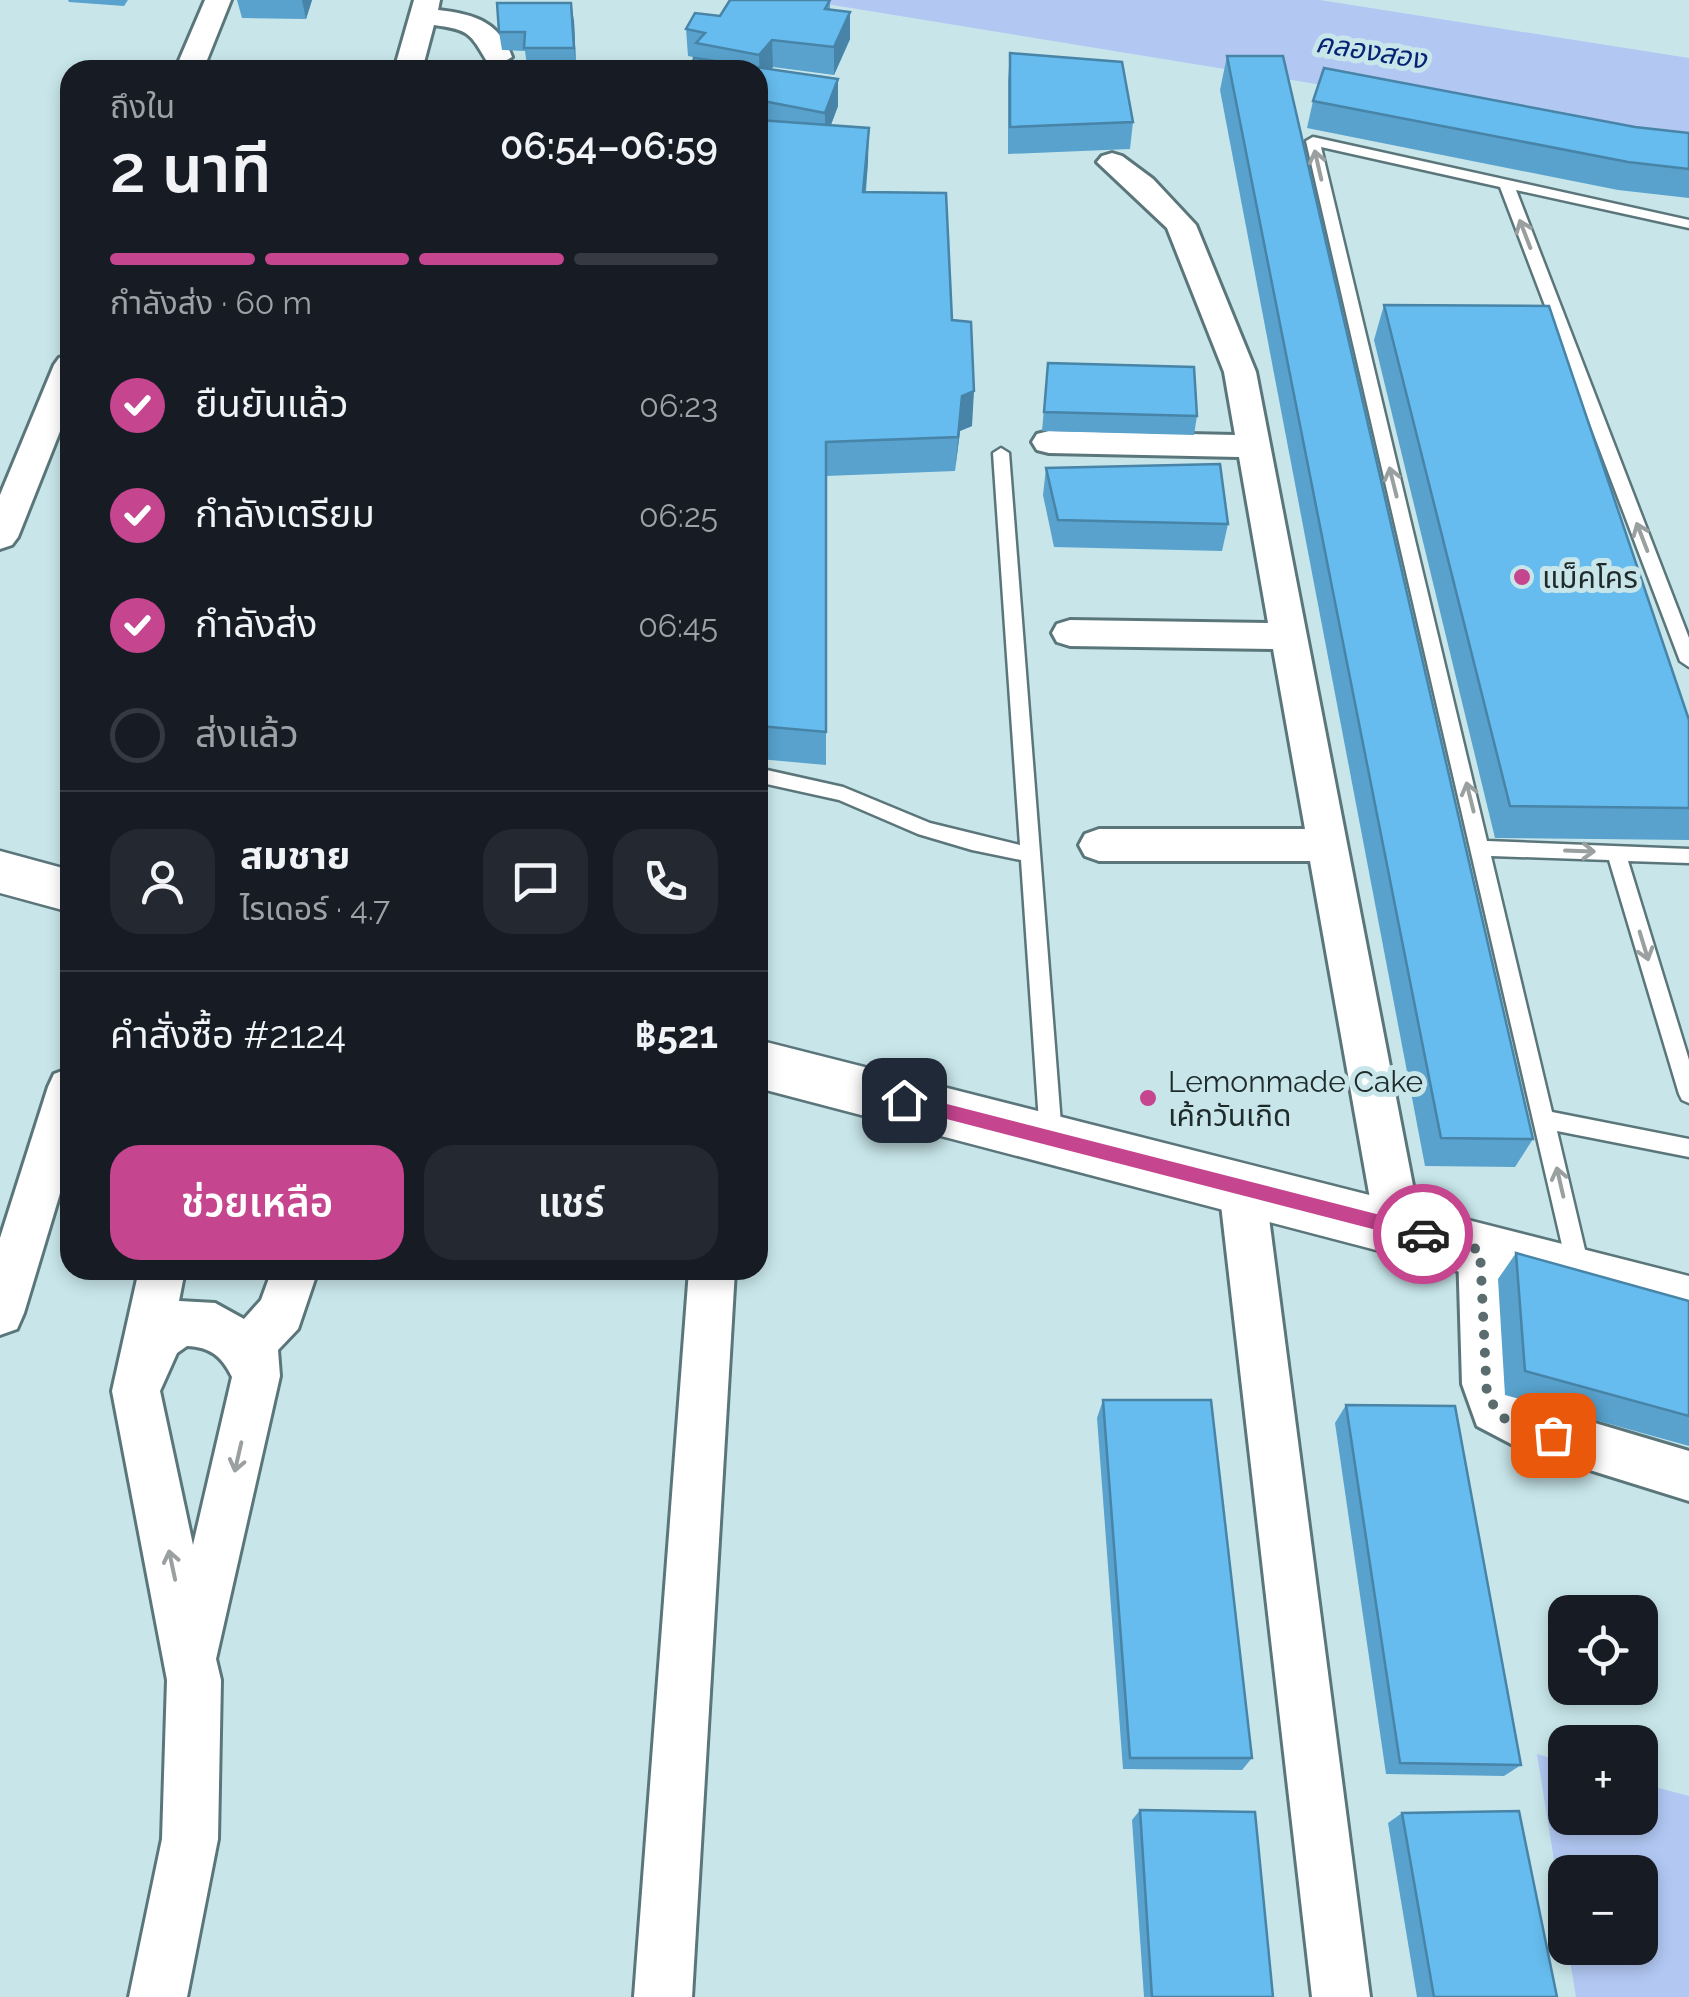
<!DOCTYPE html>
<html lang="th">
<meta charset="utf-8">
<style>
:root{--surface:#171b24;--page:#242831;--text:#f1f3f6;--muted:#9ea1a6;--line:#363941;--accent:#c5458f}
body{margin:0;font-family:Raleway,"Noto Sans Thai",sans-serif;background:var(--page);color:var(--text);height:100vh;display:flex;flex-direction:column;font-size:38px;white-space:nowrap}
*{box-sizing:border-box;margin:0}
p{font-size:32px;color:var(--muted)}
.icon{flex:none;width:55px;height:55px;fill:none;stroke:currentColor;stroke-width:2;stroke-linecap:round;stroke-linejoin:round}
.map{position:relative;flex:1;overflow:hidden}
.side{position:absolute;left:60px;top:60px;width:708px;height:1220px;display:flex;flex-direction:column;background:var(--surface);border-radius:30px;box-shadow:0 5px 15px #0003}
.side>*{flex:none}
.fabs{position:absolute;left:1548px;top:1595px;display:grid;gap:20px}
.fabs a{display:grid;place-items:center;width:110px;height:110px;border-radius:20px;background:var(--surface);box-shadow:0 5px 15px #0003;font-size:50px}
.pin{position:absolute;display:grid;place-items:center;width:85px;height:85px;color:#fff;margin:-42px;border-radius:20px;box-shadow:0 5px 15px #0006}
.courier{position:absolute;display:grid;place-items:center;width:100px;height:100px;margin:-50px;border:8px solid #c5458f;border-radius:50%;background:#fff;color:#222;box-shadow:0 2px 12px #0007}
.headline em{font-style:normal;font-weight:600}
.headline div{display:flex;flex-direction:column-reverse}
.headline{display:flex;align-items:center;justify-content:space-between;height:170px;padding:0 50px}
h1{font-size:65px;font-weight:600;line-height:75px}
.bar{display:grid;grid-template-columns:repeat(4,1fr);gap:15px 10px;align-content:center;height:120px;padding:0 50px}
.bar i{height:12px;border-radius:8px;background:var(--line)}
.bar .active{background:var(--accent)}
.bar p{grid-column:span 4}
.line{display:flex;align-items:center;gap:25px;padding:0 50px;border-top:2px solid var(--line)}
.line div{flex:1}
.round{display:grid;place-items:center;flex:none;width:105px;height:105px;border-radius:30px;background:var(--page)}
ol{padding:0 50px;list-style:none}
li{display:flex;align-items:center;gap:30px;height:110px}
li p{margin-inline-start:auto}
li .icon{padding:10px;border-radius:50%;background:var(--accent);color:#fff;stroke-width:4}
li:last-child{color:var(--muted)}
li i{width:55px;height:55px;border:5px solid var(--line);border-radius:50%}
.primary-button{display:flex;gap:20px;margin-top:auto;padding:20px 50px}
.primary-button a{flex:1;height:115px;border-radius:30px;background:var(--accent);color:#fff;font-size:40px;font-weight:600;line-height:115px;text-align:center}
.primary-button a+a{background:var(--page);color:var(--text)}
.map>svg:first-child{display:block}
</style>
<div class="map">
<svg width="1689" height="1997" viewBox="0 0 1689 1997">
<rect width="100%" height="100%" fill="#c8e6ea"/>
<!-- water -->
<g fill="#b2c8f3">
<polygon points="802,0 1320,0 1689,58 1689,145"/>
<polygon points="1537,1754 1565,1762 1565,1818 1640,1818 1640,1783 1689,1796 1689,1997 1576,1997 1568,1948 1640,1948 1640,1872 1565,1872 1565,1929"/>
</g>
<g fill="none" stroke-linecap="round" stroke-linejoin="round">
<!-- lane casing -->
<g stroke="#5b767a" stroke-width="5">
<g id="lane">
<polygon points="1313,137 1689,220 1689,228 1516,190 1689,638 1689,667 1680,661 1500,187 1321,147 1487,841 1689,849 1689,863 1628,861 1689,1060 1689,1103 1682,1100 1679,1094 1609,860 1491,856 1552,1112 1689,1139 1689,1157 1557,1131 1590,1271 1587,1278 1579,1281 1571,1278 1568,1271 1306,141"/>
<polygon points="1001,448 1009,453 1062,1137 1058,1143 1051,1146 1044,1143 1040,1137 1021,860 972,850 918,834 839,800 758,782 758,768 843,787 930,823 1020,845 993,453"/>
</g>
</g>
<!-- street casing -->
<g stroke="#5b767a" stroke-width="6">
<g id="street">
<polygon points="205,0 231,0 203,70 175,70"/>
<path d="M414,0H440L438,10C473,14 499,21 512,57L498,65L488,63C470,33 470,30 434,25L422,70H394Z"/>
<polygon points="1112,153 1122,156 1153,179 1196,225 1256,372 1421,1227 1414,1242 1398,1248 1382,1242 1375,1227 1310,861 1099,861 1085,856 1079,845 1085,834 1099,829 1305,829 1273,649 1070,646 1057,642 1052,633 1057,624 1070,620 1268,623 1239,457 1049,453 1037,450 1032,442 1037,434 1049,431 1235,435 1224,372 1167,228 1097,162 1102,156"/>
<polygon points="70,355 70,406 18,537 12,545 0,549 0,495 54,365 59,358"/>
<polygon points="70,1068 70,1160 24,1313 17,1329 0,1335 0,1238 48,1087 54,1074"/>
<polygon points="1242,1167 1258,1173 1265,1187 1370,1997 1312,1997 1219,1187 1226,1173"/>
<polygon points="1481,1229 1497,1235 1504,1250 1514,1394 1531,1404 1689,1451 1689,1501 1519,1448 1477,1426 1462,1384 1458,1250 1465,1235"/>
<path d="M139,1270H185L179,1301L215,1303L244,1319L261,1300L272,1270H318L298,1329L278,1350L280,1376L216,1659L221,1680L218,1839L187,1997H129L162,1839L167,1680L112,1391ZM187,1346C210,1347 222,1356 232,1377L193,1545L160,1391L177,1353Z"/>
<polygon points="689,1270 735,1270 692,1997 634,1997"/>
</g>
</g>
<!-- secondary casing -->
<g stroke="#5b767a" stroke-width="5">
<g id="secondary">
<polygon points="0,851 70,870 70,912 0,893"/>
<polygon points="758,1040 1689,1276 1689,1332 758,1088"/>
</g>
</g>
<!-- lane -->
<use href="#lane" fill="#fff" fill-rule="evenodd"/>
<!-- street -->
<use href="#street" fill="#fff" fill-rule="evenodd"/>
<!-- secondary -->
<use href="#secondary" fill="#fff" fill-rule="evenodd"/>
</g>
<!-- wall -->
<g fill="#58a2cd">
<polygon points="68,0 128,0 124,6 69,2"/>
<polygon points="237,0 312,0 306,19 242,18"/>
<polygon points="830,0 830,9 850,12 850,39 834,75 773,67 771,69 838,79 838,106 831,125 868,162 866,192 952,320 972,426 960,431 955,471 826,476 826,765 758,759 758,70 688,56 686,29 720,16"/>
<polygon points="574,21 576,66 527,66 525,51 502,50 499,32"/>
<polygon points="1010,53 1133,122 1130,149 1008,154 1008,80"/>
<polygon points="1227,56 1533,1139 1515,1167 1425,1166 1220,90"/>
<polygon points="1313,101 1635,127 1689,133 1689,198 1618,190 1307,128"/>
<polygon points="1384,305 1689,720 1689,840 1495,838 1374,340"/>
<polygon points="1048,363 1197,416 1194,435 1042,431"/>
<polygon points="1046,468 1228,524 1222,551 1054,547 1043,495"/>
<polygon points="1516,1253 1689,1301 1689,1446 1505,1395 1498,1279"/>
<polygon points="1103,1400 1252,1758 1242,1770 1123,1769 1097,1418"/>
<polygon points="1346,1405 1521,1765 1504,1776 1386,1774 1335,1423"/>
<polygon points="1140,1810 1273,1997 1144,1997 1132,1820"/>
<polygon points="1402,1813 1557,1997 1417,1997 1388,1823"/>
</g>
<!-- shaded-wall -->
<g fill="#4784a7">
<polygon points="302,0 312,0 306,19"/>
<polygon points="571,3 574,21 576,66 574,48"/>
<polygon points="850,12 850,39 834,75 834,47"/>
<polygon points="772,40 773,67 760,82 759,55"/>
<polygon points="838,79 838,106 825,140 825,113"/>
<polygon points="869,128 868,162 862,227 863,192"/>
<polygon points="974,391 972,426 960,431 955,471 962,396"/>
</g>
<!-- building -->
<g fill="#66bcee" stroke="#4784a7" stroke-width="2.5">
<polygon points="730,0 830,0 825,9 850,12 834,47 772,40 759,55 696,43 705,33 686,29 695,13 720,16"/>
<polygon points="497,3 571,3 574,48 524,48 525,32 499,32"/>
<polygon points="1010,53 1122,62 1133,122 1010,127"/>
<polygon points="1227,56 1283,56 1533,1139 1441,1138"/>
<polygon points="694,58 838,79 825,113 758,100 758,70 691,70"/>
<polygon points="1324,68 1635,127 1689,133 1689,169 1628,162 1313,101"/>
<polygon points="758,120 869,128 863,192 946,193 952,320 971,322 974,391 962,396 958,437 826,442 826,732 758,726"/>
<polygon points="1384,305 1549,306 1689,720 1689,808 1510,806"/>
<polygon points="1048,363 1194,367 1197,416 1044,412"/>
<polygon points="1220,464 1228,524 1058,520 1046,468"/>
<polygon points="1516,1253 1689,1301 1689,1416 1525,1371"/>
<polygon points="1103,1400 1211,1400 1252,1758 1130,1758"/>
<polygon points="1346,1405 1455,1406 1521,1765 1400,1763"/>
<polygon points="1140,1810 1255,1812 1273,1997 1152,1997"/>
<polygon points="1519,1811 1557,1997 1434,1997 1402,1813"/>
</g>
<!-- one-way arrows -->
<defs><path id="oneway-shaft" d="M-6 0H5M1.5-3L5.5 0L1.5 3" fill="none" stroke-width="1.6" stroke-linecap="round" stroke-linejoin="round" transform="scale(2.5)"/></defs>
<g stroke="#9a9fa0">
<use href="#oneway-shaft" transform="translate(1318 165) rotate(-103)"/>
<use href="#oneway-shaft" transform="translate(1525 234) rotate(-111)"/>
<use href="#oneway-shaft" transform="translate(1393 482) rotate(-104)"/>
<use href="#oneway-shaft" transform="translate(1642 537) rotate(-111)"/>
<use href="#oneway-shaft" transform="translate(1470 797) rotate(-104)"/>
<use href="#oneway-shaft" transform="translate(1580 851) rotate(2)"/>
<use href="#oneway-shaft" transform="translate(1644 946) rotate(73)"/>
<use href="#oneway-shaft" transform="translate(1560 1182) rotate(-103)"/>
<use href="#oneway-shaft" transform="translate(238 1457) rotate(103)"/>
<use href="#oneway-shaft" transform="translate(172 1565) rotate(-102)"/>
</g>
<!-- route -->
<polygon fill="#c5458f" points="904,1093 1423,1226 1432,1234 1423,1242 904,1108 896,1100"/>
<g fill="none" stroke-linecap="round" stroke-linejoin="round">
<!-- done -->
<polyline stroke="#5a6c6e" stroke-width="10" stroke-dasharray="0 18" points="1423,1234 1480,1250 1487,1397 1505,1419 1553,1435"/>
</g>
<!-- markers -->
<g fill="#c5458f" stroke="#c8e6ea" stroke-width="4">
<circle cx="1522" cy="577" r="10"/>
<circle cx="1148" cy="1098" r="10"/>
</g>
<g text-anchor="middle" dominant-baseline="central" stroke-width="10" stroke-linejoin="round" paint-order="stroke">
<!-- far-water labels -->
<g font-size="28" font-style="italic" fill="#072474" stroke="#c8e6ea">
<text transform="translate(1371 51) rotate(9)">คลองสอง</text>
</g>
<!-- poi labels -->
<g font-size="30" fill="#1f2a2b" stroke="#c8e6ea" text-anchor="start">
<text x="1542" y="577">แม็คโคร</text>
<text x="1168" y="1081">Lemonmade Cake<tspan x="1168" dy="34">เค้กวันเกิด</tspan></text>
</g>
</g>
</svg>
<div class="fabs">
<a><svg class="icon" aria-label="locate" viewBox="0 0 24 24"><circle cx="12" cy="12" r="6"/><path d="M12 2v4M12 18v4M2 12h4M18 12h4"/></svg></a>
<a>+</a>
<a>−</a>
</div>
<div class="pin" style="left:1553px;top:1435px;background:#ea580c"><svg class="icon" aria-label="bag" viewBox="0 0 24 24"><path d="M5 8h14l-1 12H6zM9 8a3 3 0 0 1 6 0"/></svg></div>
<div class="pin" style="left:904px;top:1100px;background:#1f2937"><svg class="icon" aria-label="home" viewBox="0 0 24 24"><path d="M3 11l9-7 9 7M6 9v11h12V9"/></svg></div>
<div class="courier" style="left:1423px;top:1234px"><svg class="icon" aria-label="car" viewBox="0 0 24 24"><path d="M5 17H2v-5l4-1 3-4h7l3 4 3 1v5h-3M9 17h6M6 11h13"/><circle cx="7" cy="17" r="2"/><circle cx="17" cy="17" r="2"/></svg></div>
<section class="side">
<div class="headline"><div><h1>2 นาที</h1><p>ถึงใน</p></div><em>06:54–06:59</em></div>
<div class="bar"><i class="active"></i><i class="active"></i><i class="active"></i><i></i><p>กำลังส่ง · 60 m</p></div>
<ol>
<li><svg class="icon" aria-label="check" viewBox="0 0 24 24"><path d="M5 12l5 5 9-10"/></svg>ยืนยันแล้ว<p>06:23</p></li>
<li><svg class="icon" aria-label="check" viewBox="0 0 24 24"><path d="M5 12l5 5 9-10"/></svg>กำลังเตรียม<p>06:25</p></li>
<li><svg class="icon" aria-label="check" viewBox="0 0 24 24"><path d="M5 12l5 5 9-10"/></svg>กำลังส่ง<p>06:45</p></li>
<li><i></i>ส่งแล้ว</li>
</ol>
<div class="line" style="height:180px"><a class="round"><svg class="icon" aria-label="person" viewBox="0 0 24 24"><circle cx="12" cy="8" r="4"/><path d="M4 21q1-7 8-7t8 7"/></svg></a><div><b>สมชาย</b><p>ไรเดอร์ · 4.7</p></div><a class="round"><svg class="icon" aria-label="chat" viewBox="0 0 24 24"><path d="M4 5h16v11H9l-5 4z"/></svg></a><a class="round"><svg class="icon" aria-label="phone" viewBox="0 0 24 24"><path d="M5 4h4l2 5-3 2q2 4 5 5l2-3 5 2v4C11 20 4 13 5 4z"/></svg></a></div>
<div class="line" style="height:130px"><div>คำสั่งซื้อ #2124</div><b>฿521</b></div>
<div class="primary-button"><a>ช่วยเหลือ</a><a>แชร์</a></div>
</section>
</div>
